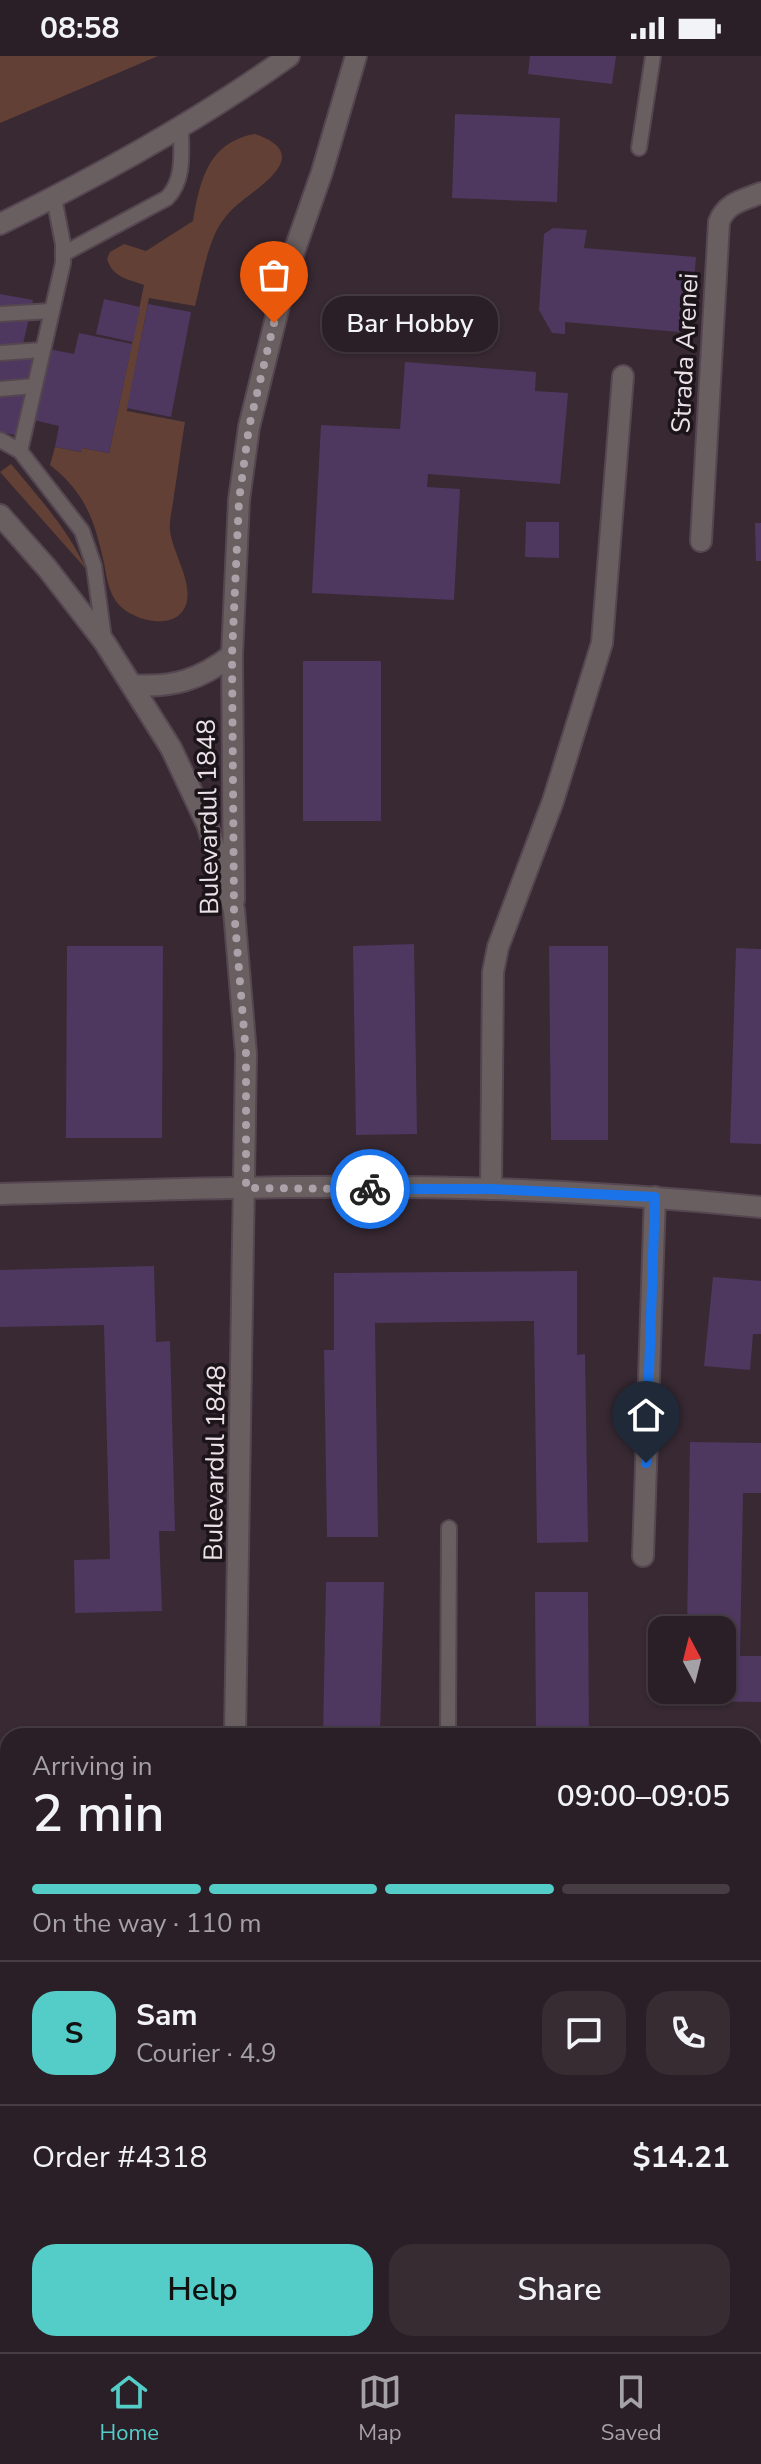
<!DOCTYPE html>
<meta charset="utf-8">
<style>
:root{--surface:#2a1f26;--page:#362c32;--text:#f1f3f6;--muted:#a5a2a7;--line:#463d43;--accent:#54cdc8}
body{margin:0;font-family:"Nunito Sans",sans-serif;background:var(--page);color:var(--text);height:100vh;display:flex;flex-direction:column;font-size:30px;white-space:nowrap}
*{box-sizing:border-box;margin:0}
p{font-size:26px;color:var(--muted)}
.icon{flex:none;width:44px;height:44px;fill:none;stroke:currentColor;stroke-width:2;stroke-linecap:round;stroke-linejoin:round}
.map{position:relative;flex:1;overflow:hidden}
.details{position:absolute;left:0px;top:1672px;width:762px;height:624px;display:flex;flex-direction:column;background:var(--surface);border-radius:24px 24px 0 0;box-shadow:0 2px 6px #0004,0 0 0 2px var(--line)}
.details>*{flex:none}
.needle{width:52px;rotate:353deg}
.tools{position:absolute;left:648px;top:1560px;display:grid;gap:16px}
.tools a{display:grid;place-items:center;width:88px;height:88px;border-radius:16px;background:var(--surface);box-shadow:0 2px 6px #0004,0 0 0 2px var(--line);font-size:40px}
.pin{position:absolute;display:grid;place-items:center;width:68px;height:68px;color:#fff;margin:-82px -34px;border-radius:50% 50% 50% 0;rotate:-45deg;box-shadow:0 0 8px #0007}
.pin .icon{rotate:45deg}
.courier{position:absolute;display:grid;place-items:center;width:80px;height:80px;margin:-40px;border:6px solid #1a73e8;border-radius:50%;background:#fff;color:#222;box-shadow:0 2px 10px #0007}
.bubble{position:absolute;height:56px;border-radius:24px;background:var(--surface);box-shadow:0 2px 6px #0004,0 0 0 2px var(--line);font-size:26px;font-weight:600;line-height:56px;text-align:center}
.summary em{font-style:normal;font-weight:600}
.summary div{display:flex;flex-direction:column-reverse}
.summary{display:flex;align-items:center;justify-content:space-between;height:136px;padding:0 32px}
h1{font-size:52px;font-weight:600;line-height:60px}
.bar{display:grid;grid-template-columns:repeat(4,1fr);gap:12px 8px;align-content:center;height:96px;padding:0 32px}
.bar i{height:10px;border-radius:6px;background:var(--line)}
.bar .selected{background:var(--accent)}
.bar p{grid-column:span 4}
.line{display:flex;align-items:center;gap:20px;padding:0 32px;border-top:2px solid var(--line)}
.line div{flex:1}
.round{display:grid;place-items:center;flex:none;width:84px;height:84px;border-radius:24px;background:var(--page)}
.primary-button{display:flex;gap:16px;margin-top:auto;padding:16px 32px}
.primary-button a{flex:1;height:92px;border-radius:24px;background:var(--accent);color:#111;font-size:32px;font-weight:600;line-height:92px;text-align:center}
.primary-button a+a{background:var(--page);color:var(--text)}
.status{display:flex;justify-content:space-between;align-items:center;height:56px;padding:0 40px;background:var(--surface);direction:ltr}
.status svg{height:22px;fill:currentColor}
.menu{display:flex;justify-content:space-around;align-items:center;height:112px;border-top:2px solid var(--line);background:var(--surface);font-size:22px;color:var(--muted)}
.menu a{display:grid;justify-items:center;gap:4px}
.menu .selected{color:var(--accent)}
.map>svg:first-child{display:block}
</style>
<div class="status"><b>08:58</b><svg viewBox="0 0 49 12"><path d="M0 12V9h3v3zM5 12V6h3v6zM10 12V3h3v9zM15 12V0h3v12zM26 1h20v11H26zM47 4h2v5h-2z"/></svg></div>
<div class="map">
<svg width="761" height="2296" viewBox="0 0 761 2296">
<rect width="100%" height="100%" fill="#382933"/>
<!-- green -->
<g fill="#624035">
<polygon points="0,0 158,0 0,67"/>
<path d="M255,78C311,97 266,126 242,145C231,153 220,166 215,178C205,200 201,227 195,250L149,242L127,355L185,366C181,390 178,414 174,439C173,450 169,463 170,475C173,497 191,523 187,545C180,579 126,565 114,542C108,532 106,518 104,507C94,463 86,438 50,409L55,391L81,396L82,392L109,397L144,229C128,223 113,222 107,203L110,196L124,188L146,195L193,165C200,125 208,86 255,78Z"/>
<path d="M11,408C39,442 68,473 86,513L0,416Z"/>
<polygon points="754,1930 761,1931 761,2284 754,2283"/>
</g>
<!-- building -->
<g fill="#4e385f">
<polygon points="530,0 616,0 612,28 528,18"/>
<polygon points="455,58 560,62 557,146 452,142"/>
<polygon points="553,172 587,174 584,192 696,201 690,277 565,266 565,278 552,277 539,254 544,178"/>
<polygon points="0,238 33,244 23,288 74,298 79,277 132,288 109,397 82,392 82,396 55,391 59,370 29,363 25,381 0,376"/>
<polygon points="104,243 140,251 133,286 96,278"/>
<polygon points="148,248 191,256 171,361 127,352"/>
<polygon points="405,306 536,316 535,335 568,337 560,428 428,418 427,431 460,433 454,544 312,537 321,369 400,373"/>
<polygon points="526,466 559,466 559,502 525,501"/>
<polygon points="755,467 761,467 761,505 756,505"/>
<rect x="303" y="605" width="78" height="160"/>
<polygon points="414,888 417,1078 356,1079 353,890"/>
<polygon points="67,890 163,890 162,1082 66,1082"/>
<polygon points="549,890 608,890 608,1084 551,1084"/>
<polygon points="736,892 761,893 761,1088 730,1087"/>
<polygon points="154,1210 156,1286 170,1285 175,1475 159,1475 162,1555 75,1557 74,1504 110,1503 104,1269 0,1271 0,1214"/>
<polygon points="577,1215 577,1299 585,1298 588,1486 537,1487 534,1265 375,1267 378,1481 327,1481 324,1294 334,1294 334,1217"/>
<polygon points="713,1221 761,1225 761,1278 753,1278 750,1314 704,1310"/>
<polygon points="690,1386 761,1387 761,1437 743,1437 740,1600 761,1600 761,1646 686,1645 686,1634 722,1634 722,1574 687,1574"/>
<polygon points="326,1526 384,1526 380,1680 323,1680"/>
<polygon points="535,1536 588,1536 589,1680 536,1680"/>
<polygon points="754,1761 761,1762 761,1817 754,1817"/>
<rect x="0" y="2229" width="8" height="31"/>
<polygon points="32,2288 150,2288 151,2296 32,2296"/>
</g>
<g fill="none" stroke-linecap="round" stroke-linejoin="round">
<!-- service casing -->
<g stroke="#554650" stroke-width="18">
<g id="service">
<polyline points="639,92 653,0"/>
<path d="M63,198L167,142C185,124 181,96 181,72"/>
<polyline points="0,258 51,255"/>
<polyline points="0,297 42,294"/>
<polyline points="0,333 33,330"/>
<polyline points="0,384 20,395 82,475 94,510 104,583"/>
<polyline points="20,395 63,207 63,188 54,142"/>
<polyline points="448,1680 449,1472"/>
<polyline points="439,2296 439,2288"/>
</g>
</g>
<!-- minor casing -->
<g stroke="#554650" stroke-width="24">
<g id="minor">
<path d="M0,168C101,119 198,65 289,0"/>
<path d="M701,485L719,166C726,147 743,144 761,137"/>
<path d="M133,629C172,632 200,624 232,599"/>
<polyline points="234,844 232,599 239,444 249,371 288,213 322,116 356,0"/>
<polyline points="491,1133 493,916 498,891 553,745 602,587 623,320"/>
<path d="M0,1138C164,1134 330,1127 494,1133C583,1136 672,1142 761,1151"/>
<polyline points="643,1500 655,1141"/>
<polyline points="754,1880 761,1881"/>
<polyline points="0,2177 8,2177"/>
<polyline points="612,2288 612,2296"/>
</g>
</g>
<!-- tertiary casing -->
<g stroke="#554650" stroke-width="24">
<g id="tertiary">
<polyline points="0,459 47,512 105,587 171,692 207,768 234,854 246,998 235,1680"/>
<polyline points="228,2288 229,2296"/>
</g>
</g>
<!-- service -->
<use href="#service" stroke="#695f61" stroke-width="14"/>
<!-- minor -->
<use href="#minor" stroke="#695f61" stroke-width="20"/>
<!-- tertiary -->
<use href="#tertiary" stroke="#695f61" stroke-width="20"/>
</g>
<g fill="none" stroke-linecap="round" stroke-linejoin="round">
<!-- done -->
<polyline stroke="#aca1a8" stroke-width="8" stroke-dasharray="0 14.4" points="274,267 249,371 239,444 232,599 234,854 246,998 246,1132 370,1133"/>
<!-- route -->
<polyline stroke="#1a73e8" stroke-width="10" points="370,1133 491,1133 655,1141 646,1407"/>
</g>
<g text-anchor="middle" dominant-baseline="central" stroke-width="7" stroke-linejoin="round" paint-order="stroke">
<!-- street labels -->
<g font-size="26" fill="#ebe1e7" stroke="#1b1419">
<text transform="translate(685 297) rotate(-87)">Strada Arenei</text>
<text transform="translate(208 761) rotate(-91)">Bulevardul 1848</text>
<text transform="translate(215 1407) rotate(-89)">Bulevardul 1848</text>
</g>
</g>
</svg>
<div class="tools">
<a><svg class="needle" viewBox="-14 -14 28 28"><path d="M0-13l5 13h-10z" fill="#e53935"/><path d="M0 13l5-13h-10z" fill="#a5a2a7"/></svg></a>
</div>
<div class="pin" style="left:274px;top:267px;background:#ea580c"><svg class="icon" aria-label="bag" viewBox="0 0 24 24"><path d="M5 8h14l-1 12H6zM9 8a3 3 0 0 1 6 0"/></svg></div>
<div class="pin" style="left:646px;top:1407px;background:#1f2937"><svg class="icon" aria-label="home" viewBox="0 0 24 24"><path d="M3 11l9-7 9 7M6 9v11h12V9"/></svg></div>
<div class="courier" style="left:370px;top:1133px"><svg class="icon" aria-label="bike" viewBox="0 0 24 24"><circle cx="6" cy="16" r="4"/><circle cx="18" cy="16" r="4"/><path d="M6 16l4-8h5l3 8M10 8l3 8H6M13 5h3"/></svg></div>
<div class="bubble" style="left:322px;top:240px;width:176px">Bar Hobby</div>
<section class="details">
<div class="summary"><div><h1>2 min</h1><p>Arriving in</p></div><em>09:00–09:05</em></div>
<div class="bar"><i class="selected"></i><i class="selected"></i><i class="selected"></i><i></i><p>On the way · 110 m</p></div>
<div class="line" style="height:144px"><b class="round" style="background:var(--accent);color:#111">S</b><div><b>Sam</b><p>Courier · 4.9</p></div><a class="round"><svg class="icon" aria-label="chat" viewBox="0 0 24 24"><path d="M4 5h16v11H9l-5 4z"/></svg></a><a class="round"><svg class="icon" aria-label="phone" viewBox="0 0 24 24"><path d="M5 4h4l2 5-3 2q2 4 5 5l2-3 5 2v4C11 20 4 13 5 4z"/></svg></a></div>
<div class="line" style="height:104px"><div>Order #4318</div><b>$14.21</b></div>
<div class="primary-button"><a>Help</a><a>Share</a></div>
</section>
</div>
<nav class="menu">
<a class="selected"><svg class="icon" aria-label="home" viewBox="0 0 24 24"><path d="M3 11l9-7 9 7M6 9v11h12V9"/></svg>Home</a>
<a><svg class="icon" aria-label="map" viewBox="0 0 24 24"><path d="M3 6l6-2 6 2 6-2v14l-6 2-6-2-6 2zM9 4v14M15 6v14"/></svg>Map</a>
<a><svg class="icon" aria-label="saved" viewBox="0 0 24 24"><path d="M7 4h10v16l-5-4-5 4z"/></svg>Saved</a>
</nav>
